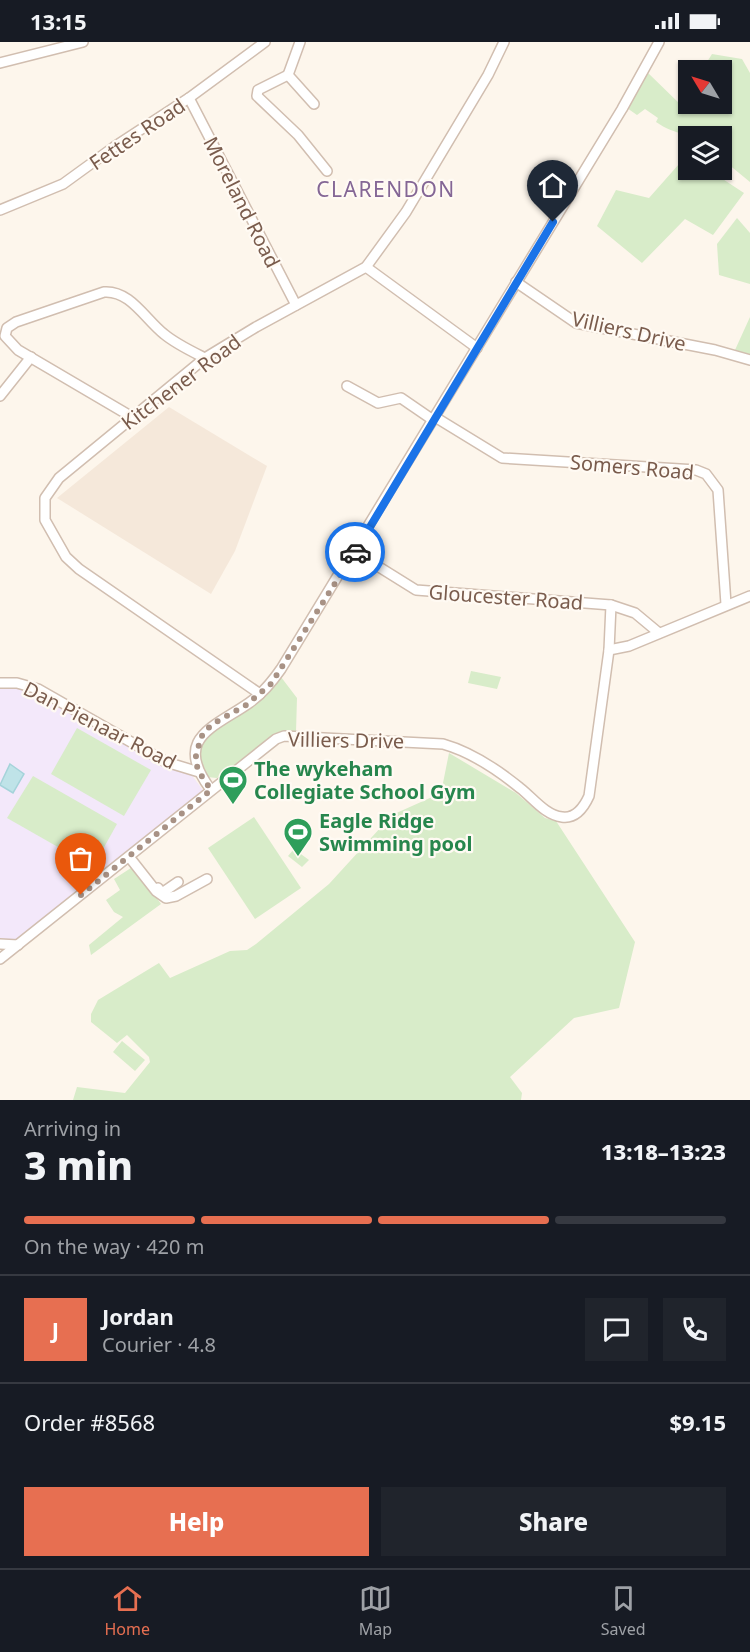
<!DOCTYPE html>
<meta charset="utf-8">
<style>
:root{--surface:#171b24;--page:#20242c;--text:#f1f3f6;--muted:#9ea1a6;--line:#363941;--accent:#e76f51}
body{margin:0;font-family:"Noto Sans",sans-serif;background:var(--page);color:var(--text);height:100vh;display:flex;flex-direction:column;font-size:22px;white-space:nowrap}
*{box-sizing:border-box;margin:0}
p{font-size:20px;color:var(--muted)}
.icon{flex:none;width:33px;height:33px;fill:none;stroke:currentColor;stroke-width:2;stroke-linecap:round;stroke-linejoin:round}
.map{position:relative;height:1058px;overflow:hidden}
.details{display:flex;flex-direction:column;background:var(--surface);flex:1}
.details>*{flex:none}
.needle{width:39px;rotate:308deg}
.tools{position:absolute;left:678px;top:18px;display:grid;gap:12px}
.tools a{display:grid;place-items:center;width:54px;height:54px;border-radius:0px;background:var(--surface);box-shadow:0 2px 4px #0004;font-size:30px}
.pin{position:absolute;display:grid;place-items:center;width:51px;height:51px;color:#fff;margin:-62px -26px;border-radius:50% 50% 50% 0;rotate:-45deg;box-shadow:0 0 6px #0007}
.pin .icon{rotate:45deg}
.courier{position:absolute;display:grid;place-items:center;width:60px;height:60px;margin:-30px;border:4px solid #1a73e8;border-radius:50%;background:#fff;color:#222;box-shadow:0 2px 8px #0007}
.head em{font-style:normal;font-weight:800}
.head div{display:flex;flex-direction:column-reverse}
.head{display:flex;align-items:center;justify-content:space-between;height:102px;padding:0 24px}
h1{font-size:39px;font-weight:800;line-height:45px}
.bar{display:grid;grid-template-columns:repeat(4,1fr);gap:9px 6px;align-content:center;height:72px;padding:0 24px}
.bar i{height:8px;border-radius:4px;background:var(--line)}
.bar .on{background:var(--accent)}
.bar p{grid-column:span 4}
.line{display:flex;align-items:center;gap:15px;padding:0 24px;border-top:2px solid var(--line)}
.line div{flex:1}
.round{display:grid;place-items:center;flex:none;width:63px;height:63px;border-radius:0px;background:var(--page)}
.action{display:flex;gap:12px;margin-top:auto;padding:12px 24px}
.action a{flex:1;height:69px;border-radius:0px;background:var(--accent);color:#fff;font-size:24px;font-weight:800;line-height:69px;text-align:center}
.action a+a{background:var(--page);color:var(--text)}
.status{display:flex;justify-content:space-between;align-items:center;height:42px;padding:0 30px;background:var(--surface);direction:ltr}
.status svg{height:16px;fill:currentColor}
.tab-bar{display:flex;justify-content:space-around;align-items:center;height:84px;border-top:2px solid var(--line);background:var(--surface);font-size:16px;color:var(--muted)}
.tab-bar a{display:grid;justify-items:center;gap:3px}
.tab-bar .on{color:var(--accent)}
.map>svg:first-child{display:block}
</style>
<div class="status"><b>13:15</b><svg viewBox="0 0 49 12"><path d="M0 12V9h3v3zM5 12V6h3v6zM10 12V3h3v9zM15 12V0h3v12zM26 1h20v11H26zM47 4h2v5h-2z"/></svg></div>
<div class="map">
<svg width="750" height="1058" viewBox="0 0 750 1058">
<rect width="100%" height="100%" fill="#fdf6ec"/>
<!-- residential -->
<polygon fill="#f5e8da" points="169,365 267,424 235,509 211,552 57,456"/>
<!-- education -->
<polygon fill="#f3e8fa" points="13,644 36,648 191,732 205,751 18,903 0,901 0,646"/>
<!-- green -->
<g fill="#d8ecc9">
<path d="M712,12L742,17L750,31V140L722,117V94C696,94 678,95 656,80L658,76L645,67L637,73L627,66L647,30L682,64L688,53V62H722V28H702Z"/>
<polygon points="687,113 688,128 709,128 744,151 713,193 685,177 642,221 597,184 616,148 649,156"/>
<polygon points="737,176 750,191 750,242 719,233 717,202"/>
<polygon points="750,275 750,313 735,308"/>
<polygon points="471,629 501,635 497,647 468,641"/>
<polygon points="281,635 297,656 296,690 276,694 217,736 207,735 198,716 205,695 267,653"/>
<polygon points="77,686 151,728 124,774 51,732"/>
<polygon points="449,711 516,751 545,776 556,779 635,900 619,966 574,976 510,1035 522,1051 521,1058 73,1058 77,1045 125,1051 150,1020 149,1015 127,993 117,1001 91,980 91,972 98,958 159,921 170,936 230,909 247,908 256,902 329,842 392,773 441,751"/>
<polygon points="33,734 117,782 93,825 7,776"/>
<polygon points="254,775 301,846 255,877 208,806"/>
<polygon points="294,807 309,818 302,825 288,814"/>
<polygon points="134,824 161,862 91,913 89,903 123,875 114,870 106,858 120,848 114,837"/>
<polygon points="122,999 145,1018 135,1029 113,1010"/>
</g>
<!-- water -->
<polygon fill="#bfe3e8" stroke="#a5d3da" stroke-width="1.5" points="10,722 24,732 13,751 0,743"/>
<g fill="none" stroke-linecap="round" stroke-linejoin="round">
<!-- minor casing -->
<g stroke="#d1beb0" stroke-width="12">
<g id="minor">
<polyline points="300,0 288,33 314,62"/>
<polyline points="0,21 83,0"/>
<polyline points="288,33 258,48 257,54 298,93 327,129"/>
<polyline points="189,56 296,263"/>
<polyline points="0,168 63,142 114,105 189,56 265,0"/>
<polyline points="366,225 477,306"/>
<polyline points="516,240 576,281 715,308 750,318"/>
<polyline points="347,344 378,361 401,356 433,378"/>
<polyline points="0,354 31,315"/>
<path d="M132,375L18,308L5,294L7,286L16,280L104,250C130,248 145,277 164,292C176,302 191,309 205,316"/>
<polyline points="435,375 502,416 696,428 706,432 718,448 726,562"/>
<polyline points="355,510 416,548 611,563 635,571 659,591"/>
<polyline points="609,608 629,604 750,554"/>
<polyline points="0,641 17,641 38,647 166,720 199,730"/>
<polyline points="260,652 79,527 66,515 45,478 45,456 59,436 205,316 256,285 366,225 406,170 488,33 504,0"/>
<path d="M211,748C172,696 213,686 249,661C262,652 272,640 281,627L622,67L659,0"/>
<polyline points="130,816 156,849 166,856 176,854 207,837"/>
<polyline points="158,846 162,851 178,840"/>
<polyline points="0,902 18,903"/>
<path d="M0,917L276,697L284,694L443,702C471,710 498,728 520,746C533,756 545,773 562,775C576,777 584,765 589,754L609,608L611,563"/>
</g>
</g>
<!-- minor -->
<use href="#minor" stroke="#fff" stroke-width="9"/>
</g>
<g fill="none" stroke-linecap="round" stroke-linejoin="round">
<!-- done -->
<polyline stroke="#a89285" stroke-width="6" stroke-dasharray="0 10.8" points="81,853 211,748 199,730 195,718 201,695 211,683 246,663 271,642 355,510"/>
<!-- route -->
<polyline stroke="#1a73e8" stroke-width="8" points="355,510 553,180"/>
</g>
<!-- icons -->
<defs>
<g id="stadium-pin" transform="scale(1.5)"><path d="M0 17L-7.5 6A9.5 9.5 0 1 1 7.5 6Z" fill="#2e9e5b" stroke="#fffaf3"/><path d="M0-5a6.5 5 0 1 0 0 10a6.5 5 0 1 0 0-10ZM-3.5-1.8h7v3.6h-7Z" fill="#fff"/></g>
</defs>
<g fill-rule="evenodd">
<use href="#stadium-pin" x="233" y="738"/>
<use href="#stadium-pin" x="298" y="790"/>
</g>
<g text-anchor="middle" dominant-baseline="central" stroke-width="4.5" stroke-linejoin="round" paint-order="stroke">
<!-- street labels -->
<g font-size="20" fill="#7a5c4d" stroke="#fffaf3">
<text transform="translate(137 92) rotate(-34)">Fettes Road</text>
<text transform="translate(242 160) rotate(63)">Moreland Road</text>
<text transform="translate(629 289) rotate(13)">Villiers Drive</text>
<text transform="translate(181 340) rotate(-37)">Kitchener Road</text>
<text transform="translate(632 425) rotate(5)">Somers Road</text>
<text transform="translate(506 555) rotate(4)">Gloucester Road</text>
<text transform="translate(100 683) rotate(27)">Dan Pienaar Road</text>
<text transform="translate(346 698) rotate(1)">Villiers Drive</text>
</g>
<!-- leisure labels -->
<g font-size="20" font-weight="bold" fill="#27864d" stroke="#fffaf3" text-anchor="start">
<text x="254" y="726">The wykeham<tspan x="254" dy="23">Collegiate School Gym</tspan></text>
<text x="319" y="778">Eagle Ridge<tspan x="319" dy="23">Swimming pool</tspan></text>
</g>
<!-- neighbourhood labels -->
<g font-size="21" letter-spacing="1.5" fill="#846695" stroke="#fffaf3">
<text x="386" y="147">CLARENDON</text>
</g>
</g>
</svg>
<div class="tools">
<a><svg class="needle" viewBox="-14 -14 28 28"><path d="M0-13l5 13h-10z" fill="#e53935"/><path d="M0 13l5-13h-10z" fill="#9ea1a6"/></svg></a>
<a><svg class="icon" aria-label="layers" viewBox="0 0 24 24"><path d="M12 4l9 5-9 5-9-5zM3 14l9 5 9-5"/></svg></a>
</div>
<div class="pin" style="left:81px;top:853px;background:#ea580c"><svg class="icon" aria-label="bag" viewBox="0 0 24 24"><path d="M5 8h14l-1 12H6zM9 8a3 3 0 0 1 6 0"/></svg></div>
<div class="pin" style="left:553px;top:180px;background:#1f2937"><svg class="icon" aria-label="home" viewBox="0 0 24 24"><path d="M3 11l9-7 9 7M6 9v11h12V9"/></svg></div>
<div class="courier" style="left:355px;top:510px"><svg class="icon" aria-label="car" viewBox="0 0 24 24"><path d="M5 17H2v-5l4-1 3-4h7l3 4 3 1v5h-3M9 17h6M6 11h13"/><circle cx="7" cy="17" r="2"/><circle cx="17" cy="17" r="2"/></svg></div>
</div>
<section class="details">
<div class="head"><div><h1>3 min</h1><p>Arriving in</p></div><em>13:18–13:23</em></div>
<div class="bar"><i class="on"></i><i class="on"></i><i class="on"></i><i></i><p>On the way · 420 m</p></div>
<div class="line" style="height:108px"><b class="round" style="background:var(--accent);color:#fff">J</b><div><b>Jordan</b><p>Courier · 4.8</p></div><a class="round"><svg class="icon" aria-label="chat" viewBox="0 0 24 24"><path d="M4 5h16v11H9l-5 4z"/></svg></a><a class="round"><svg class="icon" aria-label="phone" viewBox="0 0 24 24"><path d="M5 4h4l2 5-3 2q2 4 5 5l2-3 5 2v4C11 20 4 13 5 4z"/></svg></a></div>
<div class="line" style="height:78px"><div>Order #8568</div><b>$9.15</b></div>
<div class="action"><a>Help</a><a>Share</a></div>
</section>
<nav class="tab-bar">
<a class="on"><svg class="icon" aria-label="home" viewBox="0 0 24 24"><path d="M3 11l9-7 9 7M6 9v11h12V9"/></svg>Home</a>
<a><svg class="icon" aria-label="map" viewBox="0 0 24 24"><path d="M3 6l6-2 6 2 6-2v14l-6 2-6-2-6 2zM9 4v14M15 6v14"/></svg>Map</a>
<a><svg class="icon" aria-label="saved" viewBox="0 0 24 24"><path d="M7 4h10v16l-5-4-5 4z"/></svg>Saved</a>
</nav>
